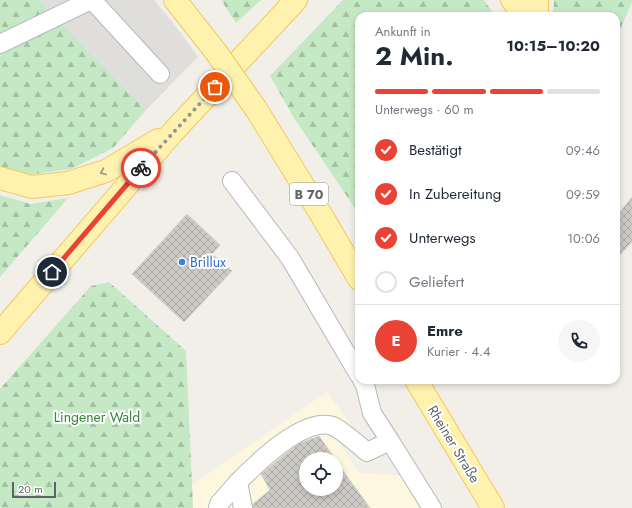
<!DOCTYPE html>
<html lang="de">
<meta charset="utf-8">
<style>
:root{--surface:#fff;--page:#f6f6f7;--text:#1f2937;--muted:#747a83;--line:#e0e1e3;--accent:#ea4335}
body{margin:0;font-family:Jost,sans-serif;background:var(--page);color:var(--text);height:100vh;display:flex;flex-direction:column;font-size:15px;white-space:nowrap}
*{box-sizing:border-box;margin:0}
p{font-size:13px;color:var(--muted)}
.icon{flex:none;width:22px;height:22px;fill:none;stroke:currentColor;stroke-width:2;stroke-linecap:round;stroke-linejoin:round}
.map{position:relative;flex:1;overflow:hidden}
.panel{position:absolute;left:355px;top:12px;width:265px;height:372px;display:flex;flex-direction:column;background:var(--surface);border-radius:12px;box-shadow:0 2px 6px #0003}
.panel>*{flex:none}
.tools{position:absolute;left:299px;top:452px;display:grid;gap:8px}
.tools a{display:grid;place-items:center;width:44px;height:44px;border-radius:50%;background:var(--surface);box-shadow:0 2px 6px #0003;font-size:20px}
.scale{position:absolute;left:12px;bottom:10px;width:44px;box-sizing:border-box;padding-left:4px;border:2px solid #5f6368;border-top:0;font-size:11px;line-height:14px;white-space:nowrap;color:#5f6368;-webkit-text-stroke:3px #fff;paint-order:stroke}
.pin{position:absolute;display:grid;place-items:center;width:34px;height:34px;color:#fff;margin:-17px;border:2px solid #fff;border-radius:50%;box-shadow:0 1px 4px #0007}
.courier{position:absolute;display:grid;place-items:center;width:40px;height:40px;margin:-20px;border:3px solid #ea4335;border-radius:50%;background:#fff;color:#222;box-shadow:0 1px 5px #0007}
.head em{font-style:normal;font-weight:700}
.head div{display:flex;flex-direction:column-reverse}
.head{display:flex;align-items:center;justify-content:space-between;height:68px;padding:0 20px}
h1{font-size:26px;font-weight:700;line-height:30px}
.bar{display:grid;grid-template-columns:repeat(4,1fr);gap:6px 4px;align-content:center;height:48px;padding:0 20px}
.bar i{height:5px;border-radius:3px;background:var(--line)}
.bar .active{background:var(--accent)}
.bar p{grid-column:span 4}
.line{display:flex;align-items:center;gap:10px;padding:0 20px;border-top:1px solid var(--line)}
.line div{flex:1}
.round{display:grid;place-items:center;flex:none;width:42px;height:42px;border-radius:21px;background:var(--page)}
ol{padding:0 20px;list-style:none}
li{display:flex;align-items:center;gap:12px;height:44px}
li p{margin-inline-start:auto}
li .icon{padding:4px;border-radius:50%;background:var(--accent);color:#fff;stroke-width:4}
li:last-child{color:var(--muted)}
li i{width:22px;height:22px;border:2px solid var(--line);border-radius:50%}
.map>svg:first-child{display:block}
</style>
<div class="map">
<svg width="632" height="508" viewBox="0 0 632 508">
<defs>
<pattern id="forest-firs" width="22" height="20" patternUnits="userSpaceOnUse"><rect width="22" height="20" fill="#c5e8c5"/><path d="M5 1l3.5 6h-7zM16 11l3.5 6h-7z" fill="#a3c0a4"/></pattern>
<pattern id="building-cross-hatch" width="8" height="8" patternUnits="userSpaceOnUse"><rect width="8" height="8" fill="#cccac5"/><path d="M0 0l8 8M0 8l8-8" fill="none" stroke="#a9a8a4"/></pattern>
</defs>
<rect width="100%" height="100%" fill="#f1efe8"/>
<!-- commercial -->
<path fill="#fef7e0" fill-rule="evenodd" d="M327,392L352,426L336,438L359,473L410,476L431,508H193L192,485ZM306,459H336V489H306Z"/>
<!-- industrial -->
<polygon fill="#e0deda" points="38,0 154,0 183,36 198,57 146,110"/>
<!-- forest -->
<g fill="url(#forest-firs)">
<polygon points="0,0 38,0 146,110 113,148 71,169 27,175 0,168"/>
<polygon points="221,0 261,0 236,23"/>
<polygon points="343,0 484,0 495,16 359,16 359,214 294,118 270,76"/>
<polygon points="554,0 632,0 632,2 616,39 616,16 553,16"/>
<polygon points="0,195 31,204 68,198 0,277"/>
<polygon points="109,282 186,351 193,508 0,508 0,389 91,286"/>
</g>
<!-- building -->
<g fill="url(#building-cross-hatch)" stroke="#d6d1c6">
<polygon points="632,197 632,242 616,259 616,217"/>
<polygon points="187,214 220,245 212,254 232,271 184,322 132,274"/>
<polygon points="319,436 335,459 306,459 306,489 336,489 336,461 370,508 253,508 253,504 270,490 261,474 288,452 300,443"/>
</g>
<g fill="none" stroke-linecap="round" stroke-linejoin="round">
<!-- minor casing -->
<g stroke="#b5b8bc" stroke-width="20">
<g id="minor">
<polyline points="92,0 160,74"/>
<polyline points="0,44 91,0"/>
<polyline points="232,181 290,258 359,375"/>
<polyline points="362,380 365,385 372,413 390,441"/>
<polyline points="218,508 219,504 238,482"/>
<path d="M243,508L238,482C257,463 304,416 333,426C340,429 360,446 367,452L390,441L432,508"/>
</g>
</g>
<!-- major casing -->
<g stroke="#f2c960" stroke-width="24">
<g id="major">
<polyline points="175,0 216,52"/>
<polyline points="512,0 519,8 522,16"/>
<polyline points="537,16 537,0"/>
<polyline points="256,109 322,216 359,279"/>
<polyline points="0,178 32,187 68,183 106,171 158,140"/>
<polyline points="0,333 173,132 296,0"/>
<polyline points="416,380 493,508"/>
</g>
</g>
<!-- minor -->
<use href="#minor" stroke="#fff" stroke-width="18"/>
<!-- major -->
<use href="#major" stroke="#fff2af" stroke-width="22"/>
<!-- major-bridge casing -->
<g stroke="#f2c960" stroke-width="24" stroke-linecap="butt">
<polyline id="major-bridge" points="216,52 256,109"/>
</g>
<!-- major-bridge -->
<use href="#major-bridge" stroke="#fff2af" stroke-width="22"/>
</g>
<!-- one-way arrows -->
<defs><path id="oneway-chevron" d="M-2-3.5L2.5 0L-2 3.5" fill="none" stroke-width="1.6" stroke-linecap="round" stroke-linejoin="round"/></defs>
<use stroke="#979581" href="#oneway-chevron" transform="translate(103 172) rotate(159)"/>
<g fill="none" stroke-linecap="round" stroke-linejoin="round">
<!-- done -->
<polyline stroke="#929495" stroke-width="4" stroke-dasharray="0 7.2" points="141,168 215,87"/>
<!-- route -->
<polyline stroke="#ea4335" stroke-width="5" points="52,272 141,168"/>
</g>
<!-- markers -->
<circle fill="#3f7fe0" stroke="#fff" stroke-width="1.5" cx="182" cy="262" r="4"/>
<g text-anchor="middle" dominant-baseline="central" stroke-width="4" stroke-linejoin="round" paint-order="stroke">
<!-- shield labels -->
<rect fill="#fff" stroke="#8f9295" stroke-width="1" x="290" y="183" width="38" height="22" rx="3"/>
<g font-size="13" font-weight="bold" fill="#5f6368">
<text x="309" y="194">B 70</text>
</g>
<!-- shop labels -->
<g font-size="14" fill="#366cbe" stroke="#fff" text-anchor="start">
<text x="190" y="262">Brillux</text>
</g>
<!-- park labels -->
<g font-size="14" fill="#348238" stroke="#fff">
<text x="97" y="417">Lingener Wald</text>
</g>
<!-- street labels -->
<g font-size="14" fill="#5f6368" stroke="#fff">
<text transform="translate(454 444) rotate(59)">Rheiner Straße</text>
</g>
</g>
</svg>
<div class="tools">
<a><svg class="icon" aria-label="locate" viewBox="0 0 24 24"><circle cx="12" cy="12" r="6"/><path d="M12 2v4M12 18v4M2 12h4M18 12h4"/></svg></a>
</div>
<div class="scale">20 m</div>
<div class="pin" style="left:215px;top:87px;background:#ea580c"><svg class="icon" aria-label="bag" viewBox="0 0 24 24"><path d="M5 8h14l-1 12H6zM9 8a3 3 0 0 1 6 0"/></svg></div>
<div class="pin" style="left:52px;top:272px;background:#1f2937"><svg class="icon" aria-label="home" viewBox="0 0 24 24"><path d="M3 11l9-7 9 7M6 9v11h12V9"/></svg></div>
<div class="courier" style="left:141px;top:168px"><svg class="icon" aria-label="bike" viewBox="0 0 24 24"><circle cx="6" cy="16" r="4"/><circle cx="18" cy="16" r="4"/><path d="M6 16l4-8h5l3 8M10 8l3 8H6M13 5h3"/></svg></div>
<section class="panel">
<div class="head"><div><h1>2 Min.</h1><p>Ankunft in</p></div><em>10:15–10:20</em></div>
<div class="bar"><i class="active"></i><i class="active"></i><i class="active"></i><i></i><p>Unterwegs · 60 m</p></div>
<ol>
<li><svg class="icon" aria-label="check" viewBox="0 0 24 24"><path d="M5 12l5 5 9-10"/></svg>Bestätigt<p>09:46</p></li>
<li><svg class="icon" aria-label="check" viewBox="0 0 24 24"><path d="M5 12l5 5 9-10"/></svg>In Zubereitung<p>09:59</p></li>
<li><svg class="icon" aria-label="check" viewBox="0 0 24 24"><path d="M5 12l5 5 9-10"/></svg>Unterwegs<p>10:06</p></li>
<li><i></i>Geliefert</li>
</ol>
<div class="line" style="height:72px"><b class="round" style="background:var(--accent);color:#fff">E</b><div><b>Emre</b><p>Kurier · 4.4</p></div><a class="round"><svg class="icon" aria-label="phone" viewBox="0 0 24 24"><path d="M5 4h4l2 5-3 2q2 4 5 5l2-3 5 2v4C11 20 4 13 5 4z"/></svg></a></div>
</section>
</div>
